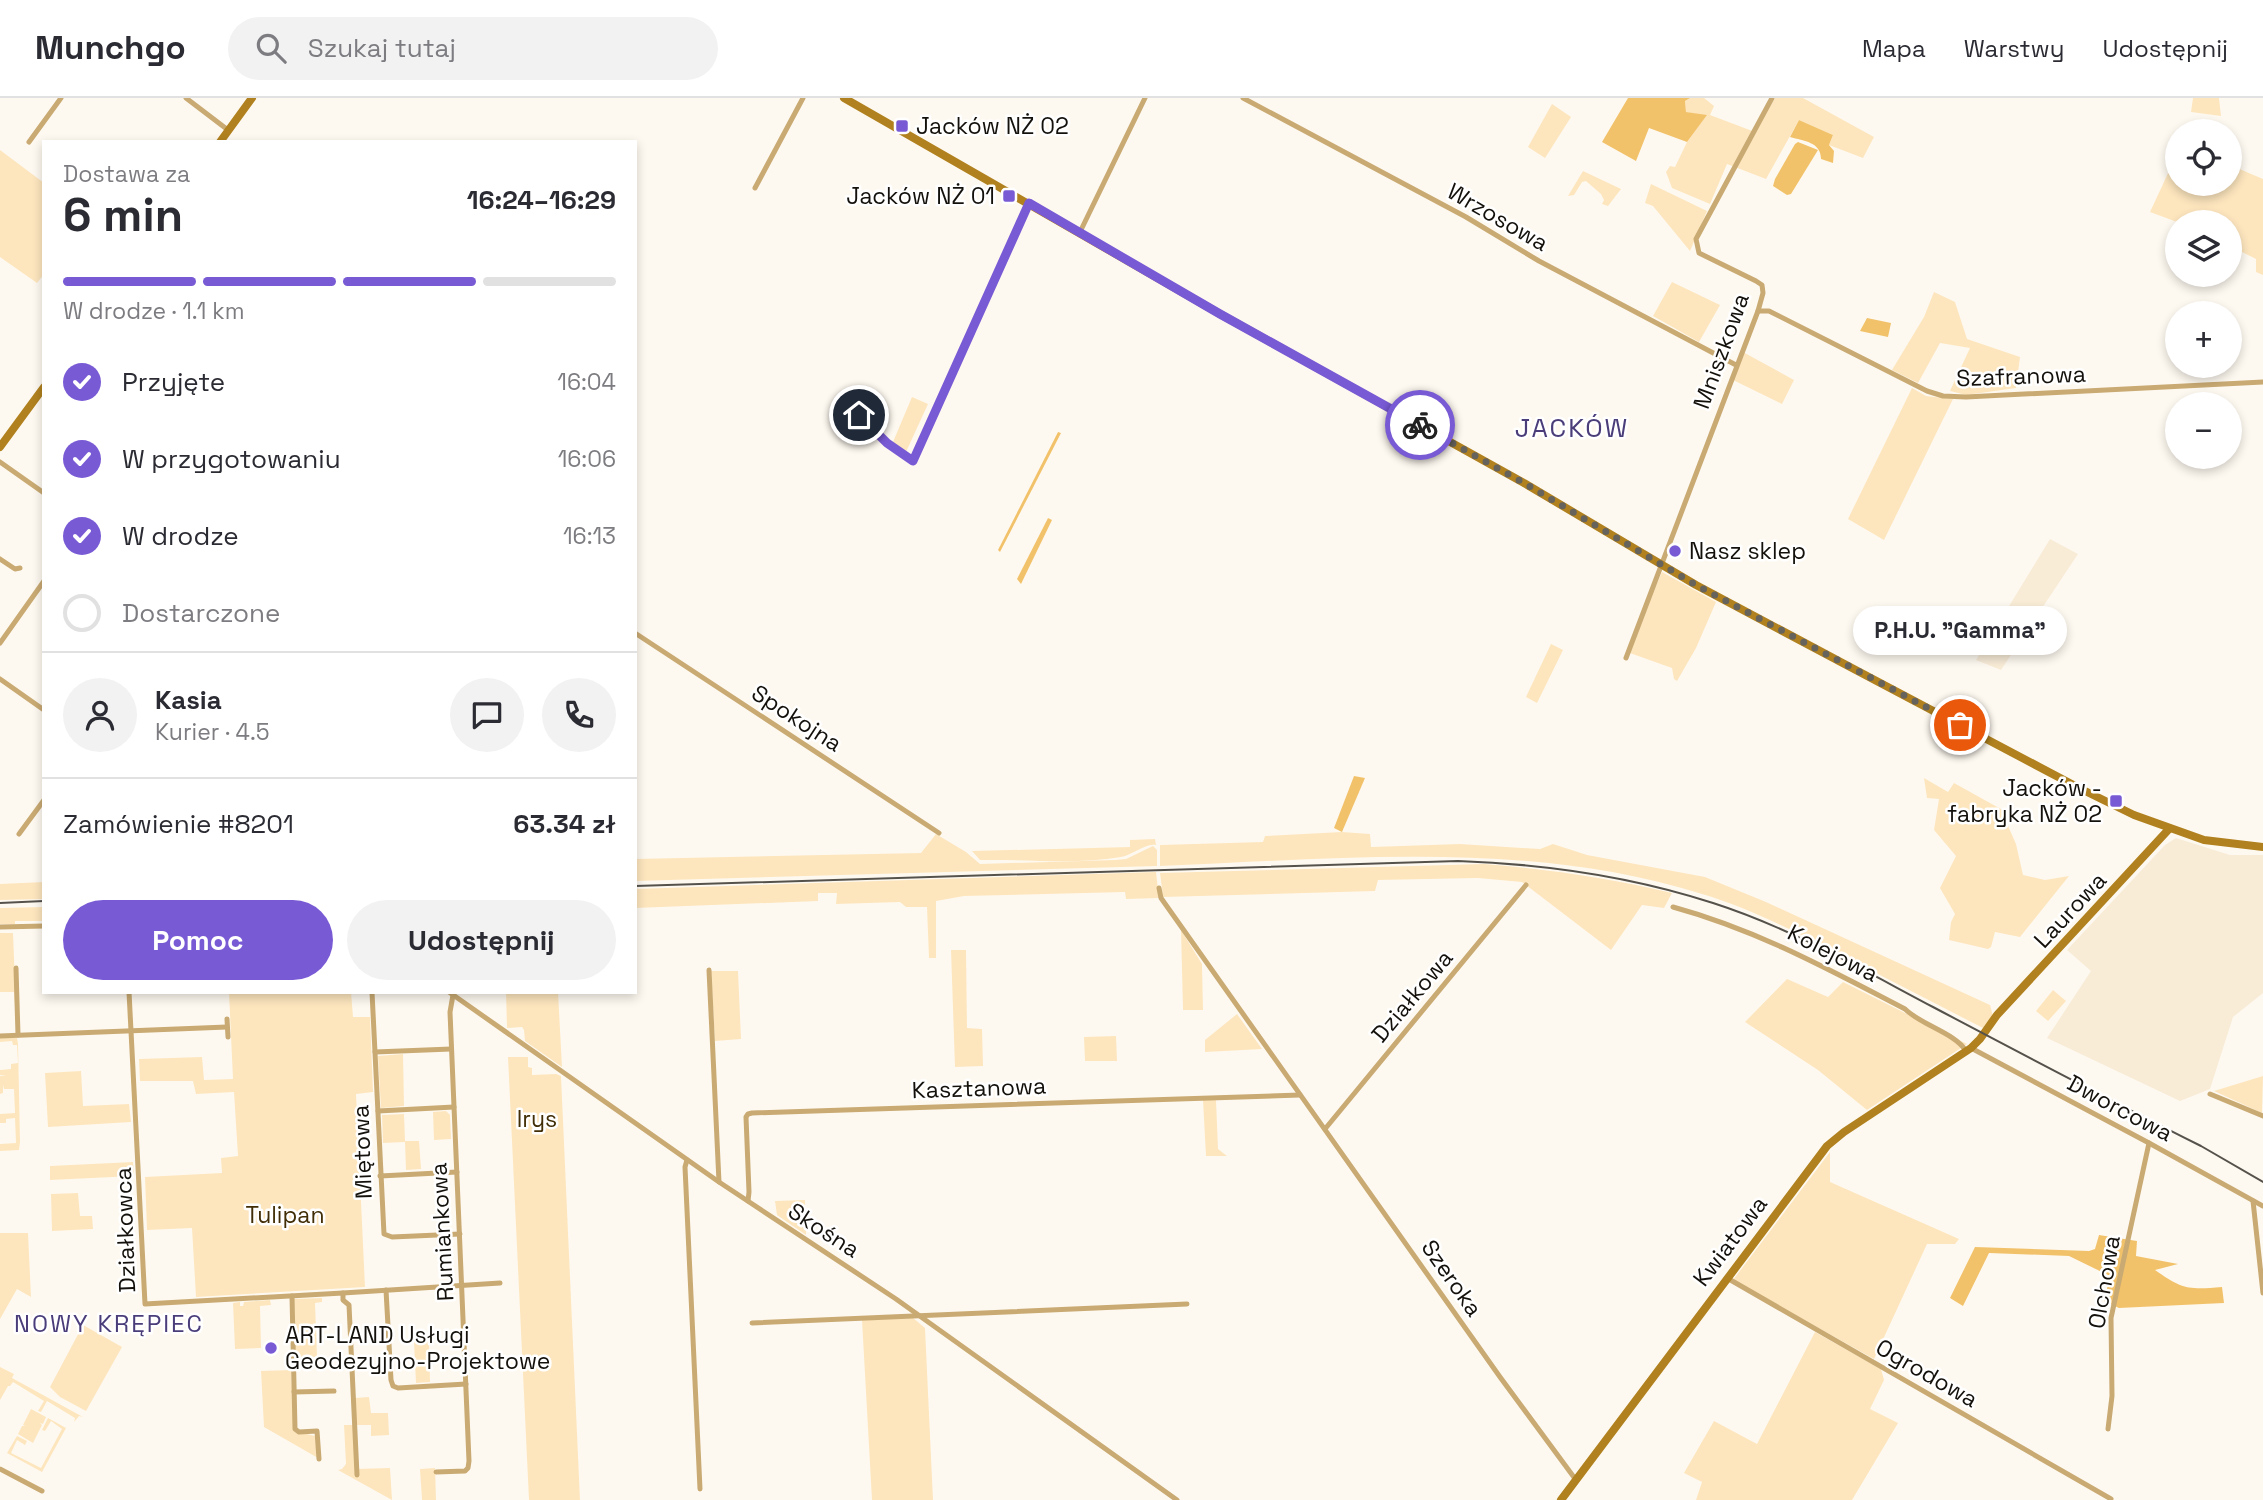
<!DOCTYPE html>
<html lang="pl">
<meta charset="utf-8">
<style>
:root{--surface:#fff;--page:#f2f2f3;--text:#2b2b33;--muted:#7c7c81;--line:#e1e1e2;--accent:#795ad5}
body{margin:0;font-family:"Space Grotesk",sans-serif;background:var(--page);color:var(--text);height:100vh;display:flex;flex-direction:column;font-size:26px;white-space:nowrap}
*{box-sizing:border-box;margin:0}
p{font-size:23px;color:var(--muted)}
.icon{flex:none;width:38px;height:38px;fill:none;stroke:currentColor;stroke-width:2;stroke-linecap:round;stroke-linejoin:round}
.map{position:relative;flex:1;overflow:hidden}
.panel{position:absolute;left:42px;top:42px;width:595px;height:854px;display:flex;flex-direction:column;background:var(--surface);border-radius:0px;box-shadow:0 4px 10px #0003}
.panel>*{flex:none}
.tools{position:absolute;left:2165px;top:21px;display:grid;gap:14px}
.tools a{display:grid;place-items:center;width:77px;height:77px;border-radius:50%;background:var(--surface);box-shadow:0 4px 10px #0003;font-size:35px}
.pin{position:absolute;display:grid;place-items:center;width:60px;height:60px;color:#fff;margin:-30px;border:4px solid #fff;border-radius:50%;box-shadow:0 2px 7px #0007}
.courier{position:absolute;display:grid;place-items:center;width:70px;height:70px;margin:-35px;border:5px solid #795ad5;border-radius:50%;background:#fff;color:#222;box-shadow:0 2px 9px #0007}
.bubble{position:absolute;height:49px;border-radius:24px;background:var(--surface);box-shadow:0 4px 10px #0003;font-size:23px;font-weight:700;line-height:49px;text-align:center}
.headline em{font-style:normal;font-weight:700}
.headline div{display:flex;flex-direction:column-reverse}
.headline{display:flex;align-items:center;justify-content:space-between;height:119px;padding:0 21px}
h1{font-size:46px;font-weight:700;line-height:52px}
.bar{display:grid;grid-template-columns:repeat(4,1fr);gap:10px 7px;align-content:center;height:84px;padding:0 21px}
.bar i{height:9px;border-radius:5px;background:var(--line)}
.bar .on{background:var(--accent)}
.bar p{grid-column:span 4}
.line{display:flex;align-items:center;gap:18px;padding:0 21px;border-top:2px solid var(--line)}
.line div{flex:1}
.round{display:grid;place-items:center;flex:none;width:74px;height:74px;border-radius:37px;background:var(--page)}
ol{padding:0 21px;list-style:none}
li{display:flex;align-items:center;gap:21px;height:77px}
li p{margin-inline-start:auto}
li .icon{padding:7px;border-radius:50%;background:var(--accent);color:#fff;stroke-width:4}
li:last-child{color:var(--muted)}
li i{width:38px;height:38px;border:4px solid var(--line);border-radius:50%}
.cta{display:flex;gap:14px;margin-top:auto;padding:14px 21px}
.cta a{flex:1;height:80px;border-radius:42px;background:var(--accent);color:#fff;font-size:28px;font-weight:700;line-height:80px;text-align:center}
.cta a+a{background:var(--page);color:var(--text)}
header{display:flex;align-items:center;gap:42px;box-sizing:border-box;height:98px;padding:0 35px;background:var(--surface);border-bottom:2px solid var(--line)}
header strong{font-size:33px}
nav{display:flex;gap:38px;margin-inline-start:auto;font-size:24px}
.search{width:490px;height:63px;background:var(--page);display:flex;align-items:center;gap:18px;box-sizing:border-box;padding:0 24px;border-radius:38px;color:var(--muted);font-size:26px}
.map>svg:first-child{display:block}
</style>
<header>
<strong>Munchgo</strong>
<div class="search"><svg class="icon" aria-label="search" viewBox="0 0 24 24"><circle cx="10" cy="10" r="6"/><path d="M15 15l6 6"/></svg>Szukaj tutaj</div>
<nav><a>Mapa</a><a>Warstwy</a><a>Udostępnij</a></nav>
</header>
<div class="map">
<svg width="2263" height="1402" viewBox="0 0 2263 1402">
<rect width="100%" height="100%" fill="#fef9f0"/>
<!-- built -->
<g fill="#f8ecd7">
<polygon points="2050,441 2078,456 2001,572 1976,562"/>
<polygon points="2176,740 2230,757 2263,757 2263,895 2233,919 2210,991 2180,1003 2047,940 2091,873 2067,852 2165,747"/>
</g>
<!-- green -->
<g fill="#fde6be">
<polygon points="1690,0 1704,0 1714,8 1710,17 1755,34 1775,0 1803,0 1874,39 1863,60 1829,47 1833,37 1799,22 1766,81 1727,66 1710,106 1672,90 1666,74 1670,68 1675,69 1687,44 1706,18 1686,14 1685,3"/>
<polygon points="2193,0 2219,0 2221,18 2191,14"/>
<polygon points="1552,6 1571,19 1545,60 1528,49"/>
<polygon points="0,52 44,85 44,176 37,185 0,159"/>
<polygon points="2177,56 2177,86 2230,86 2230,67 2263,81 2263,177 2256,174 2256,161 2230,148 2230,124 2177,124 2150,114"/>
<polygon points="1583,73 1621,91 1608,108 1602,106 1604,102 1601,96 1586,83 1582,84 1574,97 1568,98"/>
<polygon points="1651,86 1707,113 1690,153 1653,108 1645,105"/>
<polygon points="1672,184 1720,207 1699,244 1653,218"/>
<polygon points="1934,194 1955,204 1967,241 2020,259 2016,290 1966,297 1950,293 1970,250 1940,245 1918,285 1892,272 1924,219"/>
<polygon points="1743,254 1794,282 1782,306 1733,282"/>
<polygon points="1912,290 1926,298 1953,301 1884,442 1848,421"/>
<polygon points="912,299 928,306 906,354 893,344"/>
<polygon points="1662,474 1716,504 1696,550 1677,583 1674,581 1672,570 1627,554"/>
<polygon points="1551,546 1563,552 1537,605 1526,599"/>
<polygon points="1924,680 1948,694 1954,685 2008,715 2005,721 2016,746 2023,777 2045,782 2069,778 2020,839 1995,834 1991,849 1988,851 1949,842 1951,824 1955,816 1940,790 1956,758 1934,732 1939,701 1927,700"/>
<path d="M1342,734L1370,736L1371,749L1460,746L1540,751L1553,746L1587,757L1705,779L1766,804L1990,907L1993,918L1983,930C1938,907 1892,883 1847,860C1800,836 1752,811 1702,796C1526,741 1340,761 1160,768V747L1263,744L1265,738Z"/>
<polygon points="936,736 966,754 980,766 1115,762 1126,761 1153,748 1157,752 1157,768 635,783 635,761 921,755"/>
<path d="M1155,741L1156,747C1145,745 1133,757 1121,759C1076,767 1026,761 980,762L972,753L1130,749V742Z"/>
<path d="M1484,766C1548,771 1609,780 1672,795L1664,810L1642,807L1611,852L1522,784L1478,780L1378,782L1375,793L1163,799L1160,775Z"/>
<polygon points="1156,774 1159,800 1126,801 1125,794 964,798 936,803 936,860 929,860 927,809 906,809 900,804 836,806 837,795 818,795 818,803 635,810 635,791"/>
<polygon points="44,784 44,801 0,802 0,786"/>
<polygon points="44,809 44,823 15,823 15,826 0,826 0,810"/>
<polygon points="1181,832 1202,866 1203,912 1183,912"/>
<polygon points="0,835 13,835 17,933 14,894 0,894"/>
<polygon points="951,852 966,852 967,930 982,931 983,968 955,969"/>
<polygon points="711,873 738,873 741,941 715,943"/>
<polygon points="1787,881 1828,899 1843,884 1967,946 1867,1012 1818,972 1745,924"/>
<polygon points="2053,892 2066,903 2048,923 2036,913"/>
<polygon points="229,894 351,894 353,919 370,919 373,994 356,996 365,1189 196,1199 192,1130 147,1132 145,1079 222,1075 221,1060 238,1058 234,994 196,996 193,983 140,983 139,961 202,959 204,982 233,981"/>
<polygon points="506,894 558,894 562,969 525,943 524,932 522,929 507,930"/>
<polygon points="1237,916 1262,951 1205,954 1205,942"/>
<polygon points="1116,938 1117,963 1085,963 1084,939"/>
<polygon points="0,940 17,940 18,946 20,1044 19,1052 0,1053 0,1046 16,1045 15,1020 6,1021 6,1025 0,1025 0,1016 15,1015 14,991 4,991 3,987 3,995 0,996 0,978 6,978 0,977 0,972 11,971 11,966 18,965 17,947 13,947 12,943 0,944"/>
<polygon points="403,956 404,1008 381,1010 378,958"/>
<polygon points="508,959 528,959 528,969 532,970 532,977 556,976 561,978 580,1402 529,1402"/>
<polygon points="81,973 83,1008 129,1006 131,1024 48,1029 45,975"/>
<polygon points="2263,978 2262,1015 2214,993"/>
<polygon points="1203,1002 1216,1002 1218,1051 1227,1058 1206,1058"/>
<polygon points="446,1013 450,1017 451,1041 434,1042 433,1014"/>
<polygon points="404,1016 405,1043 419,1043 421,1071 406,1072 405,1044 383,1045 382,1017"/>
<polygon points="1830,1054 1830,1084 1959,1141 1955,1146 1927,1146 1874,1261 1733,1182"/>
<polygon points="133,1064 134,1078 50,1082 50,1068"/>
<polygon points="78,1095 80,1118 92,1118 93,1131 52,1133 51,1096"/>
<polygon points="805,1102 806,1137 777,1117 775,1103"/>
<polygon points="0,1135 28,1135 31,1199 17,1191 0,1221"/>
<polygon points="322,1200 322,1204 315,1205 317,1259 295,1259 294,1201"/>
<polygon points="270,1202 271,1207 260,1208 261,1250 235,1251 233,1205 240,1204 240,1208 243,1208 244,1204"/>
<polygon points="913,1220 925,1230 933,1402 872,1402 862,1222"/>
<polygon points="83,1227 122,1249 86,1313 60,1299 50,1289"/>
<polygon points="1815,1234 1881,1271 1884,1282 1870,1311 1898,1325 1852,1402 1696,1402 1702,1384 1684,1375 1714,1323 1757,1346"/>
<polygon points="429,1243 430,1284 416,1285 414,1244"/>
<polygon points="0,1269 14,1276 12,1280 83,1319 79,1318 74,1324 75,1320 47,1303 41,1314 38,1313 44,1303 13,1284 10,1288 8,1288 0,1302"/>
<polygon points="291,1272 294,1333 315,1338 318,1360 264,1329 261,1273"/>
<polygon points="369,1299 371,1315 388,1315 389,1337 371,1338 371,1327 356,1327 355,1300"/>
<polygon points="31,1311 46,1319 43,1326 40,1325 42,1327 33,1345 18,1336 22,1328 25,1328 23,1327"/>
<polygon points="48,1320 66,1330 42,1374 7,1355 17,1338 27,1343 25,1347 17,1342 11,1355 41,1370 62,1331 51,1323 45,1333 42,1332"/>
<polygon points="344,1327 354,1327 355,1371 390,1370 392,1402 338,1372 342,1371 346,1366"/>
<polygon points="435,1370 436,1402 422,1402 420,1371"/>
</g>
<!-- forest -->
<g fill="#f2c26b">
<polygon points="1628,0 1690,0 1685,3 1686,14 1707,17 1687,44 1649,30 1636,63 1602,44"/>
<path d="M1799,22L1833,37L1829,47L1834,53L1833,65L1821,61C1821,44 1804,43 1790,39Z"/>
<polygon points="1058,334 1061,335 1000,454 998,452"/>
<polygon points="1048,420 1052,422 1021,486 1017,481"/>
<polygon points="1354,678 1365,680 1342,734 1334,730"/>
<path d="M2099,1137L2137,1143L2136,1158L2178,1166L2155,1172C2182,1191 2188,1192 2222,1189L2224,1205L2119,1210L2104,1203L2110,1178L2069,1158L1989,1155L1963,1208L1950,1200L1975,1149L2089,1153L2095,1151Z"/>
</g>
<!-- water -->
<g fill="#f1c26a">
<polygon points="1798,44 1818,52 1791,96 1787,97 1773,88 1775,81 1795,46"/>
<polygon points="1867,220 1891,225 1888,239 1860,233"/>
</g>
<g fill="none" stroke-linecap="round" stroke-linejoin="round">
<!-- street -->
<g stroke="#c9aa73" stroke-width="5">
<polyline points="186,0 228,32"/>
<polyline points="1243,0 1466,119 1539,163 1736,267"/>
<polyline points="29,44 61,0"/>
<polyline points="755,90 803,0"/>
<polyline points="1080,134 1145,0"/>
<polyline points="1758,213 1769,213 1927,293 1943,298 1966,299 2263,284"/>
<polyline points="853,312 887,345 913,363 1029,105"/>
<polyline points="0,364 44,395"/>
<polyline points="0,461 15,471 20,470"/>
<polyline points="635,535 939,735"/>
<polyline points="0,545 44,483"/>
<polyline points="1626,560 1758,213 1763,195 1762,187 1756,183 1699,155 1696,141 1772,0"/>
<polyline points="0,581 44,612"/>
<polyline points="19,736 44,702"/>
<polyline points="1159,790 1161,800 1500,1279 1576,1382"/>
<path d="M1673,809C1757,832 1828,871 1905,911C1921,927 1955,935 1966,953"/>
<polyline points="0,829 44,828"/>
<polyline points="16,870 18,937"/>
<polyline points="709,872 719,1084"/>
<polyline points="129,894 145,1206 343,1195 343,1202 349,1207 357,1377"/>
<polyline points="372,894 384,1136 392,1139 460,1136"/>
<polyline points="449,894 719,1084 896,1201 1177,1402"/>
<polyline points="227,921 228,939"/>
<polyline points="0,938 227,929"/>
<polyline points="1971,950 2149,1045 2263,1108"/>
<polyline points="375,954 451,951"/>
<polyline points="2210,996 2263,1018"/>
<polyline points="378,1013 454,1009"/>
<polyline points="1325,1031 1526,787"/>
<polyline points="687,1062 685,1069 700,1391"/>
<polyline points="380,1078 457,1074"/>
<polyline points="748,1103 749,1094 746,1019 748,1016 752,1015 1300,997"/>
<polyline points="2253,1103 2263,1195"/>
<polyline points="1727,1180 2111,1401"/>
<polyline points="386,1192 391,1282 393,1288 398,1290 466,1286"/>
<polyline points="343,1195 500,1185"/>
<polyline points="292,1198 295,1331 299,1334 317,1333 319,1361"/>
<polyline points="752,1225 1187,1206"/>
<polyline points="294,1294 334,1293"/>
<polyline points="2108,1331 2112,1298 2111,1220 2149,1045"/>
<polyline points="0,1371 42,1393"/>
<polyline points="436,1374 465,1373 468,1370 469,1363 450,914 453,897"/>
</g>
<!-- secondary -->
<g stroke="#b0811e" stroke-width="8">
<polyline points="844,0 1220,216 1524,385 1696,487 1852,570 2081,691 2134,717 2204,742 2263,749"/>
<polyline points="220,44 252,0"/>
<polyline points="0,349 44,289"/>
<polyline points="1561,1402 1827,1048 1844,1034 1971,950 1980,941 1997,917 2169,731"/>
</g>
<!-- rail -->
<g stroke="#55524c" stroke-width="2">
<path d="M635,788L1458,763C1545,766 1630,778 1713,805C1791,830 1861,871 1933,909C2022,956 2111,1003 2201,1048L2263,1084"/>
<polyline points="0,805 44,803"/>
</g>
</g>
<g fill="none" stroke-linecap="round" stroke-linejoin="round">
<!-- done -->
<polyline stroke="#66625c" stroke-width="7" stroke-dasharray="0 12.6" points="1420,327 1524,385 1696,487 1960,627"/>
<!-- route -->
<polyline stroke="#795ad5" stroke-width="9" points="859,317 887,345 913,363 1029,105 1220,216 1420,327"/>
</g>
<!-- markers -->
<g fill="#795ad5" stroke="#fff" stroke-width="2.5">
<rect x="895" y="21" width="14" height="14" rx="3.5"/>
<rect x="1002" y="91" width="14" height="14" rx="3.5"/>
<circle cx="1675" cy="453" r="7"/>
<rect x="2109" y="696" width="14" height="14" rx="3.5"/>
<circle cx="271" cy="1250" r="7"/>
</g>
<g text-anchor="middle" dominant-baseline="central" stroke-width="5" stroke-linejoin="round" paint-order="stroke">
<!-- poi labels -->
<g font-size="23" fill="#14110c" stroke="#fff" text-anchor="start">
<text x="916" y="28">Jacków NŻ 02</text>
<text x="995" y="98" text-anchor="end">Jacków NŻ 01</text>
<text x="1689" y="453">Nasz sklep</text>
<text x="2102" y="690" text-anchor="end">Jacków -<tspan x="2102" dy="26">fabryka NŻ 02</tspan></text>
<text x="285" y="1237">ART-LAND Usługi<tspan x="285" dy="26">Geodezyjno-Projektowe</tspan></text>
</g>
<!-- street labels -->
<g font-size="23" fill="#14110c" stroke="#fff">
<text transform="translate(1498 119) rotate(30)">Wrzosowa</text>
<text transform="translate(1721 253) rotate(-70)">Mniszkowa</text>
<text transform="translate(2021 278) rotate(-2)">Szafranowa</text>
<text transform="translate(797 620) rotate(33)">Spokojna</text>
<text transform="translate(2070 812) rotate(-47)">Laurowa</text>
<text transform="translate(1833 855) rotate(27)">Kolejowa</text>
<text transform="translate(1412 898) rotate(-50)">Działkowa</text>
<text transform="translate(979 990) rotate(-2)">Kasztanowa</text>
<text transform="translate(2120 1010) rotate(28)">Dworcowa</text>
<text transform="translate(362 1054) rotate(-92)">Miętowa</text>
<text transform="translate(125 1132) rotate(-92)">Działkowca</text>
<text transform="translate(824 1132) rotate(33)">Skośna</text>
<text transform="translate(442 1134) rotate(-93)">Rumiankowa</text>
<text transform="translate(1730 1143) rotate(-53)">Kwiatowa</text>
<text transform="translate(1452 1180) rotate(55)">Szeroka</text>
<text transform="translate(2104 1184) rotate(-80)">Olchowa</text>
<text transform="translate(1927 1275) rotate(30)">Ogrodowa</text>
</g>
<!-- park labels -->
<g font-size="23" fill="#412e06" stroke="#fff">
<text x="537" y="1021">Irys</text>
<text x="285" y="1117">Tulipan</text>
</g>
<!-- neighbourhood labels -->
<g font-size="24" letter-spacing="2" fill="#4a3d7a" stroke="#fff">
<text x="109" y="1225">NOWY KRĘPIEC</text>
</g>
<!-- quarter labels -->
<g font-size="26" letter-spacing="2" fill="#4a3d7a" stroke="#fff">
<text x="1572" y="330">JACKÓW</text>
</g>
</g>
</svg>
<div class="tools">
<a><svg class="icon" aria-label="locate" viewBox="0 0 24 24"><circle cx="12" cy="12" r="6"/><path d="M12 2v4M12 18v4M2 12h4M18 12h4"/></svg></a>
<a><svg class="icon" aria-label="layers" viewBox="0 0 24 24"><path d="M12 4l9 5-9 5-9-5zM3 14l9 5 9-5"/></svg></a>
<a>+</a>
<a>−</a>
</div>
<div class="pin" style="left:1960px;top:627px;background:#ea580c"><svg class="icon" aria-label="bag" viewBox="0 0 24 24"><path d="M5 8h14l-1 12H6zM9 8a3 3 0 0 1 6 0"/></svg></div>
<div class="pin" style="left:859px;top:317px;background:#1f2937"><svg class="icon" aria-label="home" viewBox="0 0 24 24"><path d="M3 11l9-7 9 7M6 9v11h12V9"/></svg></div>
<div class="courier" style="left:1420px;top:327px"><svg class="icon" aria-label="bike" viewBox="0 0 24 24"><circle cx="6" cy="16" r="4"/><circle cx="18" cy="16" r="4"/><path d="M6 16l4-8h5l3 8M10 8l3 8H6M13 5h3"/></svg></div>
<div class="bubble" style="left:1853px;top:508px;width:214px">P.H.U. &quot;Gamma&quot;</div>
<section class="panel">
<div class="headline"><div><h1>6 min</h1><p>Dostawa za</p></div><em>16:24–16:29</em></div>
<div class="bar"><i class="on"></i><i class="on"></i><i class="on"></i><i></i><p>W drodze · 1.1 km</p></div>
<ol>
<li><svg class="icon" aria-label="check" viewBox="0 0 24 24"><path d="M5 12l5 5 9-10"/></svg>Przyjęte<p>16:04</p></li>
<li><svg class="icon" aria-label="check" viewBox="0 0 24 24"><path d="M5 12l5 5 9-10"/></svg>W przygotowaniu<p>16:06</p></li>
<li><svg class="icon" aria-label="check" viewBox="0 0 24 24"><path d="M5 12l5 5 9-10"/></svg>W drodze<p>16:13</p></li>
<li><i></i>Dostarczone</li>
</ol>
<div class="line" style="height:126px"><a class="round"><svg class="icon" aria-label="person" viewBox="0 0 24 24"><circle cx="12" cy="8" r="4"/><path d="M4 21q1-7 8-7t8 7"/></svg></a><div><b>Kasia</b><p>Kurier · 4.5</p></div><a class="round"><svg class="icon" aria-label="chat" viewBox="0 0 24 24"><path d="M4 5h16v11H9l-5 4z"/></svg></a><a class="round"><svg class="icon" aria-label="phone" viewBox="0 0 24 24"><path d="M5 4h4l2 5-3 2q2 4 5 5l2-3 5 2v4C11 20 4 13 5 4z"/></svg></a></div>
<div class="line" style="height:91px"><div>Zamówienie #8201</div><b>63.34 zł</b></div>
<div class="cta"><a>Pomoc</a><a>Udostępnij</a></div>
</section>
</div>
